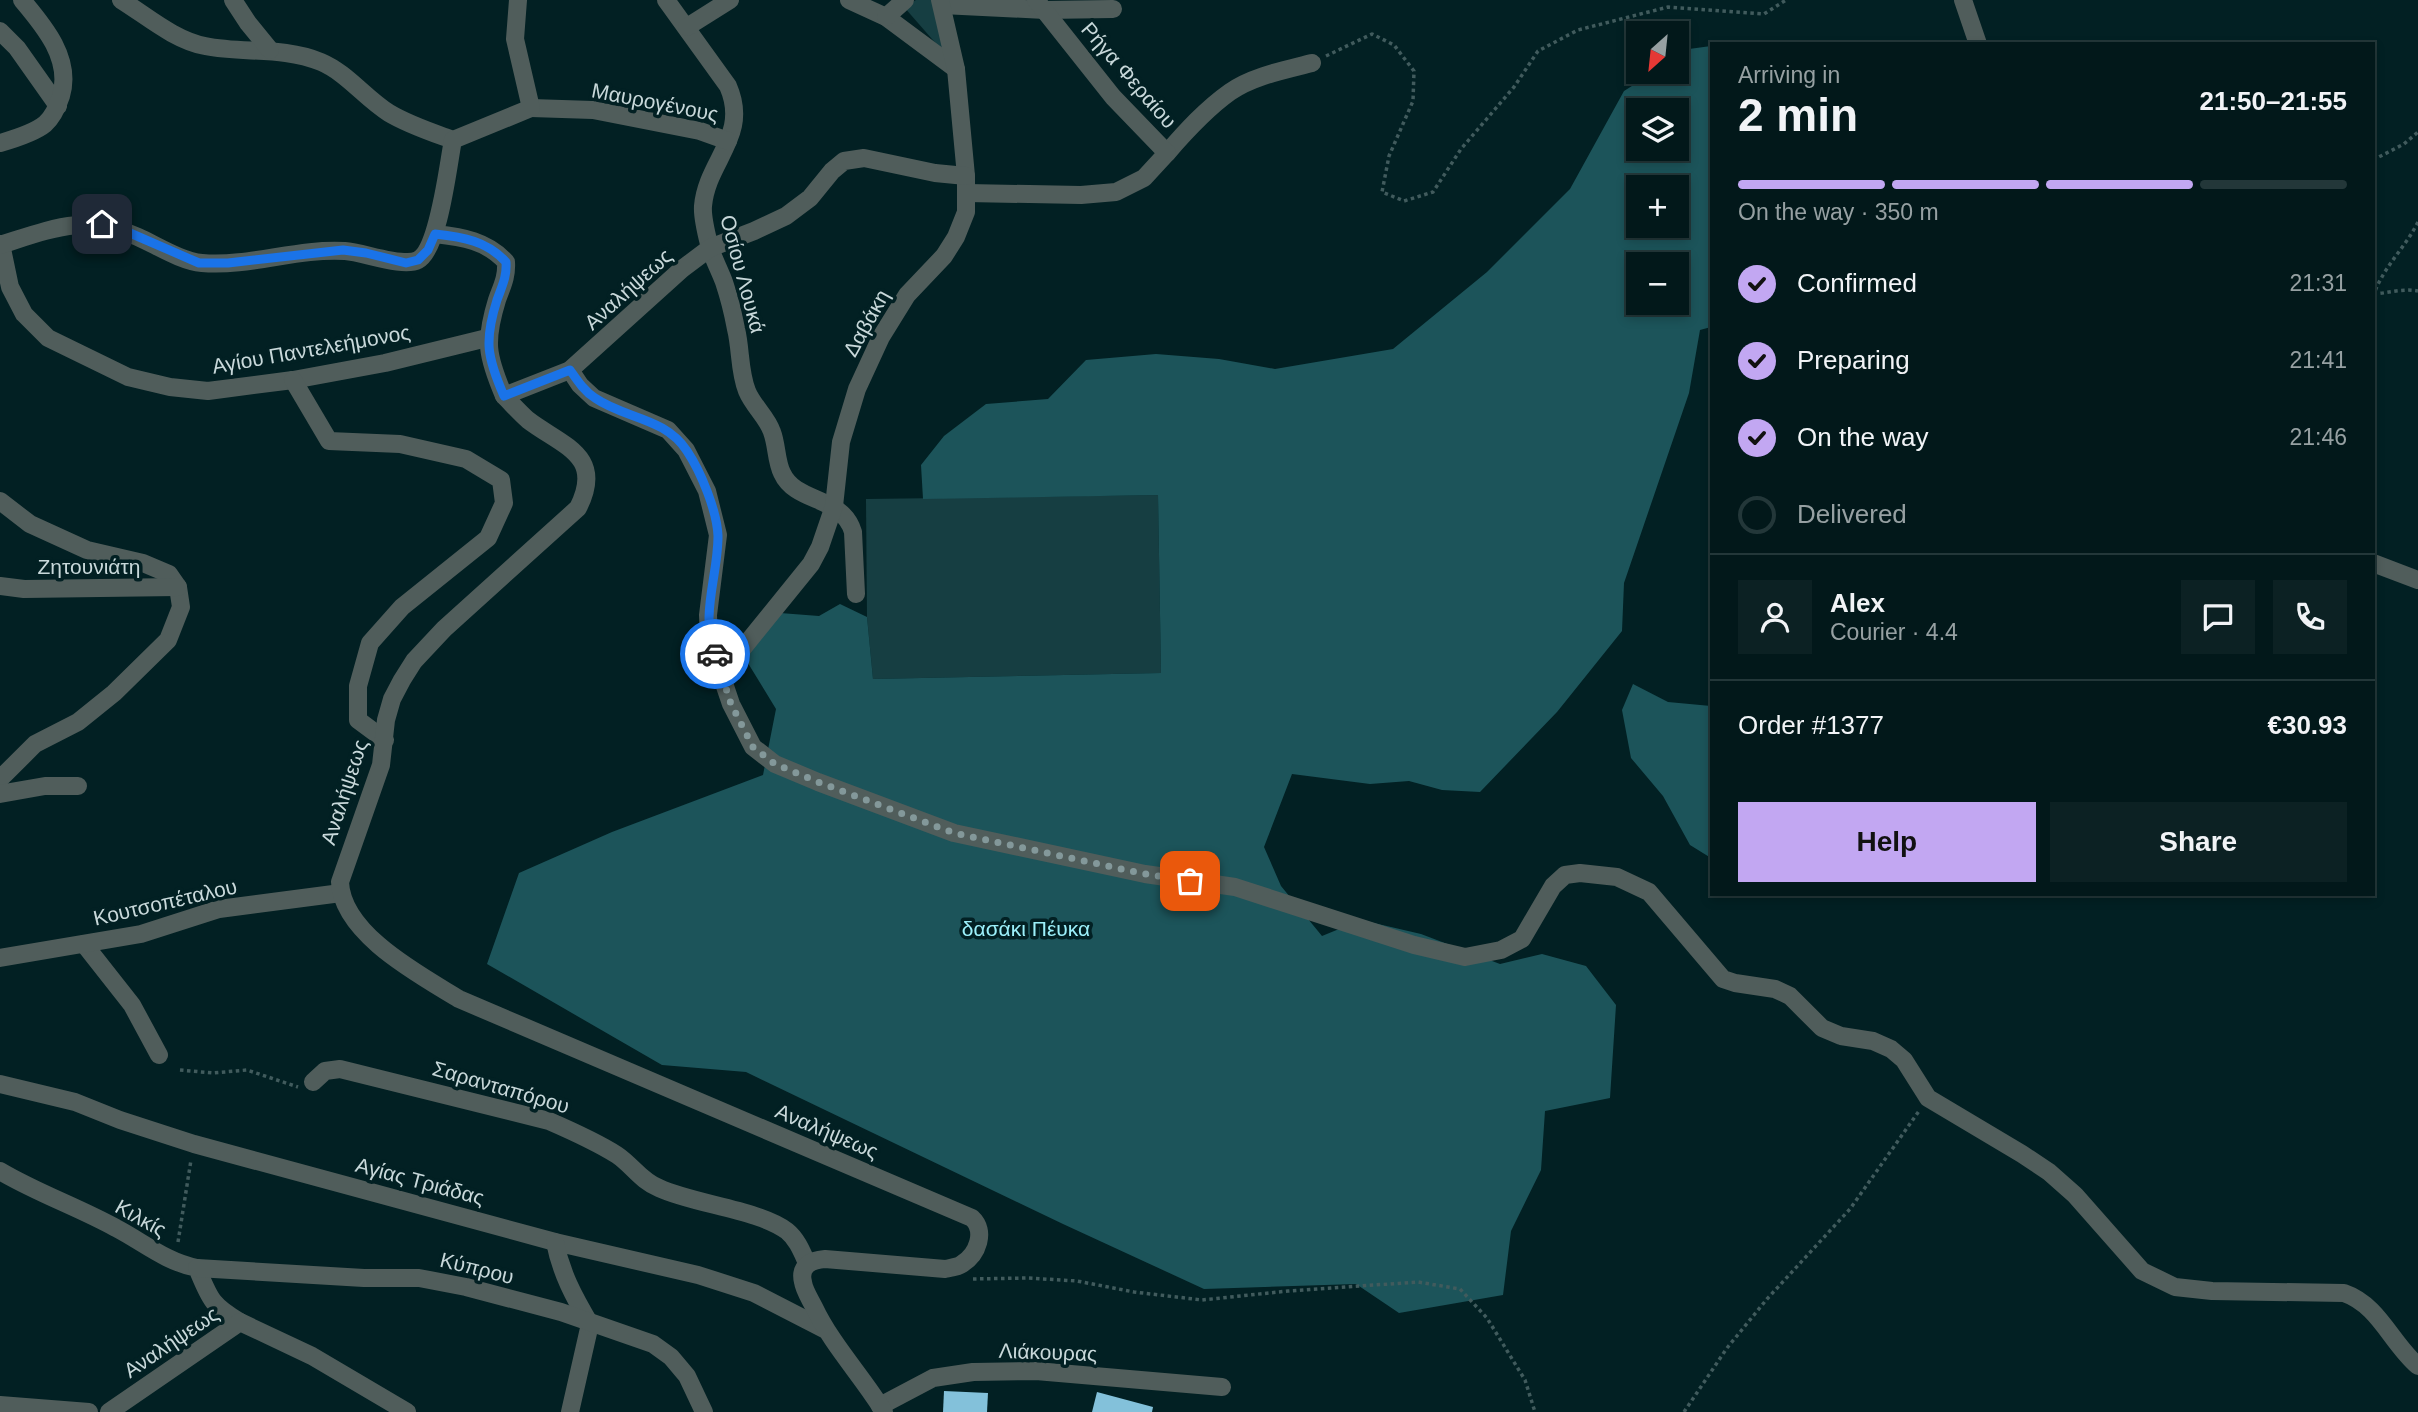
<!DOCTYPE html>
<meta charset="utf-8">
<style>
:root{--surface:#02181a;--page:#0c2123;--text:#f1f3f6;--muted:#96a0a2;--line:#233739;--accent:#c2a7f2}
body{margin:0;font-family:Arial,sans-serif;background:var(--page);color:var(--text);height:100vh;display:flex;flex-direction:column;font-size:26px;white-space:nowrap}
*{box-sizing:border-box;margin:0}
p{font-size:23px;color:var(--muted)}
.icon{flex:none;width:38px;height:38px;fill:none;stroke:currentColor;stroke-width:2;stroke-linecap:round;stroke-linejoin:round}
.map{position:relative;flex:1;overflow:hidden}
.panel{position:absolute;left:1710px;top:42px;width:665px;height:854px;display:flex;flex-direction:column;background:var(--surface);border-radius:0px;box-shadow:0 4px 10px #0003,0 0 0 2px var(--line)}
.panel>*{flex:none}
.needle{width:46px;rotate:207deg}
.tools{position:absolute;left:1626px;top:21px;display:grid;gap:14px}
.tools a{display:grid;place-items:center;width:63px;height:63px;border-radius:0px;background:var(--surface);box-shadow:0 4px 10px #0003,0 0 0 2px var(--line);font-size:35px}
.pin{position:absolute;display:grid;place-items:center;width:60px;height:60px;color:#fff;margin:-30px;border-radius:14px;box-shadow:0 4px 10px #0006}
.courier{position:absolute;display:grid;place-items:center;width:70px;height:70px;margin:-35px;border:5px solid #1a73e8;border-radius:50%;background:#fff;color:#222;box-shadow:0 2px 9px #0007}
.overview em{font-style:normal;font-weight:800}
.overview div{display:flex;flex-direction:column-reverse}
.overview{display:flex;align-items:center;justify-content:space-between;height:119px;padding:0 28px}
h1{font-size:46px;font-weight:800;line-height:52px}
.bar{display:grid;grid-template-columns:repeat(4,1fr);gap:10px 7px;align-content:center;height:84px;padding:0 28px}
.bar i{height:9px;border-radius:5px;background:var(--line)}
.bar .on{background:var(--accent)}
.bar p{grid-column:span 4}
.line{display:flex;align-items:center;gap:18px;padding:0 28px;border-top:2px solid var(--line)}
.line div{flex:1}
.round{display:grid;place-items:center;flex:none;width:74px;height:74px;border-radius:0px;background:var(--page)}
ol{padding:0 28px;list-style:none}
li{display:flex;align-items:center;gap:21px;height:77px}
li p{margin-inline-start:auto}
li .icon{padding:7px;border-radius:50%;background:var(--accent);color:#111;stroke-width:4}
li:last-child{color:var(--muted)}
li i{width:38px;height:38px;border:4px solid var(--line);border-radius:50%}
.button{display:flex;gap:14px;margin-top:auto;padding:14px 28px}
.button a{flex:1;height:80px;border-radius:0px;background:var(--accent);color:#111;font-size:28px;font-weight:800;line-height:80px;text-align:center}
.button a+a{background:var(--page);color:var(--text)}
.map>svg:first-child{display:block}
</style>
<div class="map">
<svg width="2418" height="1412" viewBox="0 0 2418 1412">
<rect width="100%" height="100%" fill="#022023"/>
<!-- green -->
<g fill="#163e42">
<polygon points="916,0 933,0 946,55 904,7"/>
<polygon points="1158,495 1161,673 873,679 867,617 866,499"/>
</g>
<!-- forest -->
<g fill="#1c545a" fill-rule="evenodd">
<path d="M1711,46V327L1700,330L1689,393L1624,583L1622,631L1557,712L1480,792L1442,790L1409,781L1370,784L1292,774L1264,847L1281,886L1322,936L1361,920L1421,934L1500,964L1542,954L1586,966L1616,1005L1610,1098L1545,1111L1541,1170L1511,1231L1503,1295L1399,1313L1356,1284L1204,1289L1063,1224L746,1072L662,1065L487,964L519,873L612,832L763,775L776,709L743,655L780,613L819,616L840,604L867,617L873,679L1161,673L1158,495L923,499L921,465L944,436L986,404L1048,399L1086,360L1156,354L1219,359L1275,369L1393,349L1487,272L1570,189L1624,91L1654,72H1676L1677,57L1689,49ZM1638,110H1676V149H1638ZM1638,187H1676V226H1638ZM1638,264H1676V303H1638Z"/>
<polygon points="1633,684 1668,702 1711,706 1711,858 1690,845 1663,796 1631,758 1622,710"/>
</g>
<!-- building -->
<g fill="#83c1da">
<polygon points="944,1391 988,1393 987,1412 943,1412"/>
<polygon points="1097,1392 1153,1407 1152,1412 1092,1412"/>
</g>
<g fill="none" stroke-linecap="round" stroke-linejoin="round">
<!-- path -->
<g stroke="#415b5d" stroke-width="3.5" stroke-dasharray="3.5 3.5" stroke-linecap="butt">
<polyline points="1326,56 1372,34 1394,45 1414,71 1413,101 1389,156 1382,192 1404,201 1433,192 1461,149 1514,87 1538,51 1578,30 1668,7 1764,14 1786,0"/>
<polyline points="2373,160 2404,144 2418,132"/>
<path d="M2418,222C2405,248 2384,266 2374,294C2389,293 2403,288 2418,291"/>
<polyline points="180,1070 213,1073 247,1070 298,1087"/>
<polyline points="178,1242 191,1160"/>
<polyline points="973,1279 1028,1278 1077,1281 1134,1292 1202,1300 1288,1291 1418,1282 1460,1289 1487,1318 1525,1380 1535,1412"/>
<polyline points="1684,1412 1727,1348 1767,1299 1850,1209 1919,1111"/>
</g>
<!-- minor -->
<g stroke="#505d5b" stroke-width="18">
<path d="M121,0C147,16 174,40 205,46C243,54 282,46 321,62C347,73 365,98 389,113C409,125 431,132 453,140"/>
<polyline points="233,0 248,23 270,50"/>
<path d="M666,0L728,86C750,136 707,160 703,206C702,218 707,236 710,248C714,260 720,271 724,282C729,297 733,313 736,329C741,349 739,371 747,391C753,406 767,417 772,432C777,445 776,461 782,473C796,504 842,495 853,532L856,594"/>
<polyline points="849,0 886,17 956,69"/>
<polyline points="1963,0 1978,44"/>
<polyline points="942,5 1045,10 1113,9"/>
<polyline points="886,17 905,0"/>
<polyline points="687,27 730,0"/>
<polyline points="0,31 17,48 58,106"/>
<polyline points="531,108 593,110 700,131 728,141"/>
<path d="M0,143C14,139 34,133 45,124C53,117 58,105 61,96C72,59 44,26 22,0"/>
<path d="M1167,153C1186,131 1206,109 1230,92C1253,76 1285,70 1312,63"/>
<polyline points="967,193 1081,195 1116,192 1144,178 1167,153 1113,97 1036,0"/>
<path d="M435,234C463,237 487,241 506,262C507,277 502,286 497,300C484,342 487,356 504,396"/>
<polyline points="1,244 10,287 24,314 48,338 128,377 170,387 208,391 293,380 385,363 487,338"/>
<path d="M0,245C51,229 87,213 138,237C158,246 181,261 202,263C250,267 297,248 345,251C363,252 403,268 418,260C439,249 448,165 453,140L531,108L515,39L518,0"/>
<path d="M570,370L580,385L594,398L668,430L686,450L707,491L718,535L708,615L709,639L731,704L753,747L775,764L818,782L954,833L1145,874L1235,887L1414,945L1465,957L1501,950L1522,939L1553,886L1565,875L1580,873L1617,877L1649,892L1723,979L1735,983L1775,989L1790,996L1822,1028L1841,1036L1873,1041L1891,1049L1904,1060L1928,1098L2022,1154L2049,1172L2075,1195L2142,1271L2175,1287L2212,1291L2344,1293C2379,1305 2391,1343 2418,1366"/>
<polyline points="293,380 329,441 400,444 466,459 501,480 504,503 488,538 402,607 370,643 358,686 358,720 385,740"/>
<polyline points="0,501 30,524 87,550 143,563 169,574 178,587 181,607 168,640 114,693 78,722 35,744 0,779"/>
<polyline points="2373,563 2418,580"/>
<polyline points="0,586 24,589 178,587"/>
<polyline points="721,670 743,648 811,564 820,547 834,506 841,442 857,389 881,337 907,295 944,256 956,237 966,212 966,176 956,69 940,0"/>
<polyline points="0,794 45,786 78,786"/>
<polyline points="84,944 132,1005 159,1055"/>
<polyline points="0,958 141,934 219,909 341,893"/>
<path d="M313,1082L325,1071L340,1069L549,1121C572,1131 595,1141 617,1155C632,1165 641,1181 659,1188C693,1204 760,1210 787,1231C797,1239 802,1252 807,1263"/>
<polyline points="0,1084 75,1102 120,1120 194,1144 555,1242 698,1275 754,1293 824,1329"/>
<path d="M0,1171C37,1193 78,1207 116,1228C143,1242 166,1262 197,1268C210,1299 211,1305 240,1322"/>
<path d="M555,1242C561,1273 574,1297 590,1324L570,1412"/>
<polyline points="197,1268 364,1278 419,1278 466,1287 561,1312 653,1344 671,1357 687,1376 704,1412"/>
<polyline points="0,1405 89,1412"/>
<polyline points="880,1406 933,1378 973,1372 1036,1371 1222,1387"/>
<polyline points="109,1412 240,1322 312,1356 407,1412"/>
<path d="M884,1412C862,1376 832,1345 814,1307C810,1299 804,1290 803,1282C799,1266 811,1260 825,1259L945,1269C950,1268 958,1267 962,1264C978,1254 986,1231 972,1218L459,999C420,975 342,934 340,882L381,765L386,720L392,699L402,680L414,661L444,629L578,508C605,455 562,446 528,420C520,413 512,404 504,396L570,370L682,269L710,248L754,231L786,216L810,198L832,171L844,161L864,158L935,173L966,176"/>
</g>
</g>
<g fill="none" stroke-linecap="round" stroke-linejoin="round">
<!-- done -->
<polyline stroke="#83989a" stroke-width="7" stroke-dasharray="0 12.6" points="715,654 731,704 753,747 775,764 818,782 954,833 1145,874 1190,881"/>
<!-- route -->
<path stroke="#1a73e8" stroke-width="9" d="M102,224L123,230L199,263H228L343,250L366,253L406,263L418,260L428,250L435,234C463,237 487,241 506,262C507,277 502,286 497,300C484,341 487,357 504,396L570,370C577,380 584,391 595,398C625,419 665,417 687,451C701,472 717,511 718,536C718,577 700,614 715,654"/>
</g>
<g text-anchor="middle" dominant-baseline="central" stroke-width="7" stroke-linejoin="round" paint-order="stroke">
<!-- street labels -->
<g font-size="21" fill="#c8d8da" stroke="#022023">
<text transform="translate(1129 75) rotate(49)">Ρήγα Φεραίου</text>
<text transform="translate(655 102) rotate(11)">Μαυρογένους</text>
<text transform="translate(743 274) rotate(75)">Οσίου Λουκά</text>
<text transform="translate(628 289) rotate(-42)">Αναλήψεως</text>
<text transform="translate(866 323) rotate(-61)">Δαβάκη</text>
<text transform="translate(311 349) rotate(-10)">Αγίου Παντελεήμονος</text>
<text x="89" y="566">Ζητουνιάτη</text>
<text transform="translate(344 792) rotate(-72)">Αναλήψεως</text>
<text transform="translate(165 902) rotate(-13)">Κουτσοπέταλου</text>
<text transform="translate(501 1087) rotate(16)">Σαρανταπόρου</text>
<text transform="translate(827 1131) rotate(23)">Αναλήψεως</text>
<text transform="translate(420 1181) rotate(15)">Αγίας Τριάδας</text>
<text transform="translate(141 1218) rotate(29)">Κιλκίς</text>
<text transform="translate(477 1268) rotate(14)">Κύπρου</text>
<text transform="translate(171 1342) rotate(-34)">Αναλήψεως</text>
<text transform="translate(1048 1352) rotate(2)">Λιάκουρας</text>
</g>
<!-- park labels -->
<g font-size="21" fill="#9cf0fa" stroke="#022023">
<text x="1026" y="928">δασάκι Πέυκα</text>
</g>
</g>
</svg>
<div class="tools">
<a><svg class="needle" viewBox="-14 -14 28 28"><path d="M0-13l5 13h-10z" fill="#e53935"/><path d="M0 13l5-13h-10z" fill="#96a0a2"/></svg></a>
<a><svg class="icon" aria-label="layers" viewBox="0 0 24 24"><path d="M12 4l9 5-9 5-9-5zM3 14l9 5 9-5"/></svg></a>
<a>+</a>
<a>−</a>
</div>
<div class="pin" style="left:1190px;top:881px;background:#ea580c"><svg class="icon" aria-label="bag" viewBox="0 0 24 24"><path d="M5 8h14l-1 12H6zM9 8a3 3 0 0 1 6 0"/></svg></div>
<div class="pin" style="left:102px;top:224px;background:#1f2937"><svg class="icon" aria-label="home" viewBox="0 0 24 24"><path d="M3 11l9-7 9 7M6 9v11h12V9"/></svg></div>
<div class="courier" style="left:715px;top:654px"><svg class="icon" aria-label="car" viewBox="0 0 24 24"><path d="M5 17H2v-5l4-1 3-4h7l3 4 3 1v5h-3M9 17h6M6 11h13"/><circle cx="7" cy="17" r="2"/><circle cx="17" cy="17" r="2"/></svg></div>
<section class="panel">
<div class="overview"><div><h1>2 min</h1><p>Arriving in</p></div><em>21:50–21:55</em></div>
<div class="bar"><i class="on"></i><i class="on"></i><i class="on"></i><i></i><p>On the way · 350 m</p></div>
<ol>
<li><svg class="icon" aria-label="check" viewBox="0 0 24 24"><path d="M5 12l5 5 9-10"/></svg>Confirmed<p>21:31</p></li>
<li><svg class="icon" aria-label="check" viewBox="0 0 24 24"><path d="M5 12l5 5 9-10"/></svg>Preparing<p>21:41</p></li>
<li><svg class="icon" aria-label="check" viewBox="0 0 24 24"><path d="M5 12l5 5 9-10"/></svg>On the way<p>21:46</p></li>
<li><i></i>Delivered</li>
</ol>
<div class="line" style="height:126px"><a class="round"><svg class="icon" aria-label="person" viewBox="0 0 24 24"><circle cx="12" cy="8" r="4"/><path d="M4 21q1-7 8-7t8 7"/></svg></a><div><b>Alex</b><p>Courier · 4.4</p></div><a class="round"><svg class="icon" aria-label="chat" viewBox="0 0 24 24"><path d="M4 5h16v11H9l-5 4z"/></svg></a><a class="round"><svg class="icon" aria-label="phone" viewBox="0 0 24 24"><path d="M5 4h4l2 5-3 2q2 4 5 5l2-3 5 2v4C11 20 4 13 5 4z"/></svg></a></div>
<div class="line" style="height:91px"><div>Order #1377</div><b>€30.93</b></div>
<div class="button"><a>Help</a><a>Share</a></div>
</section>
</div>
